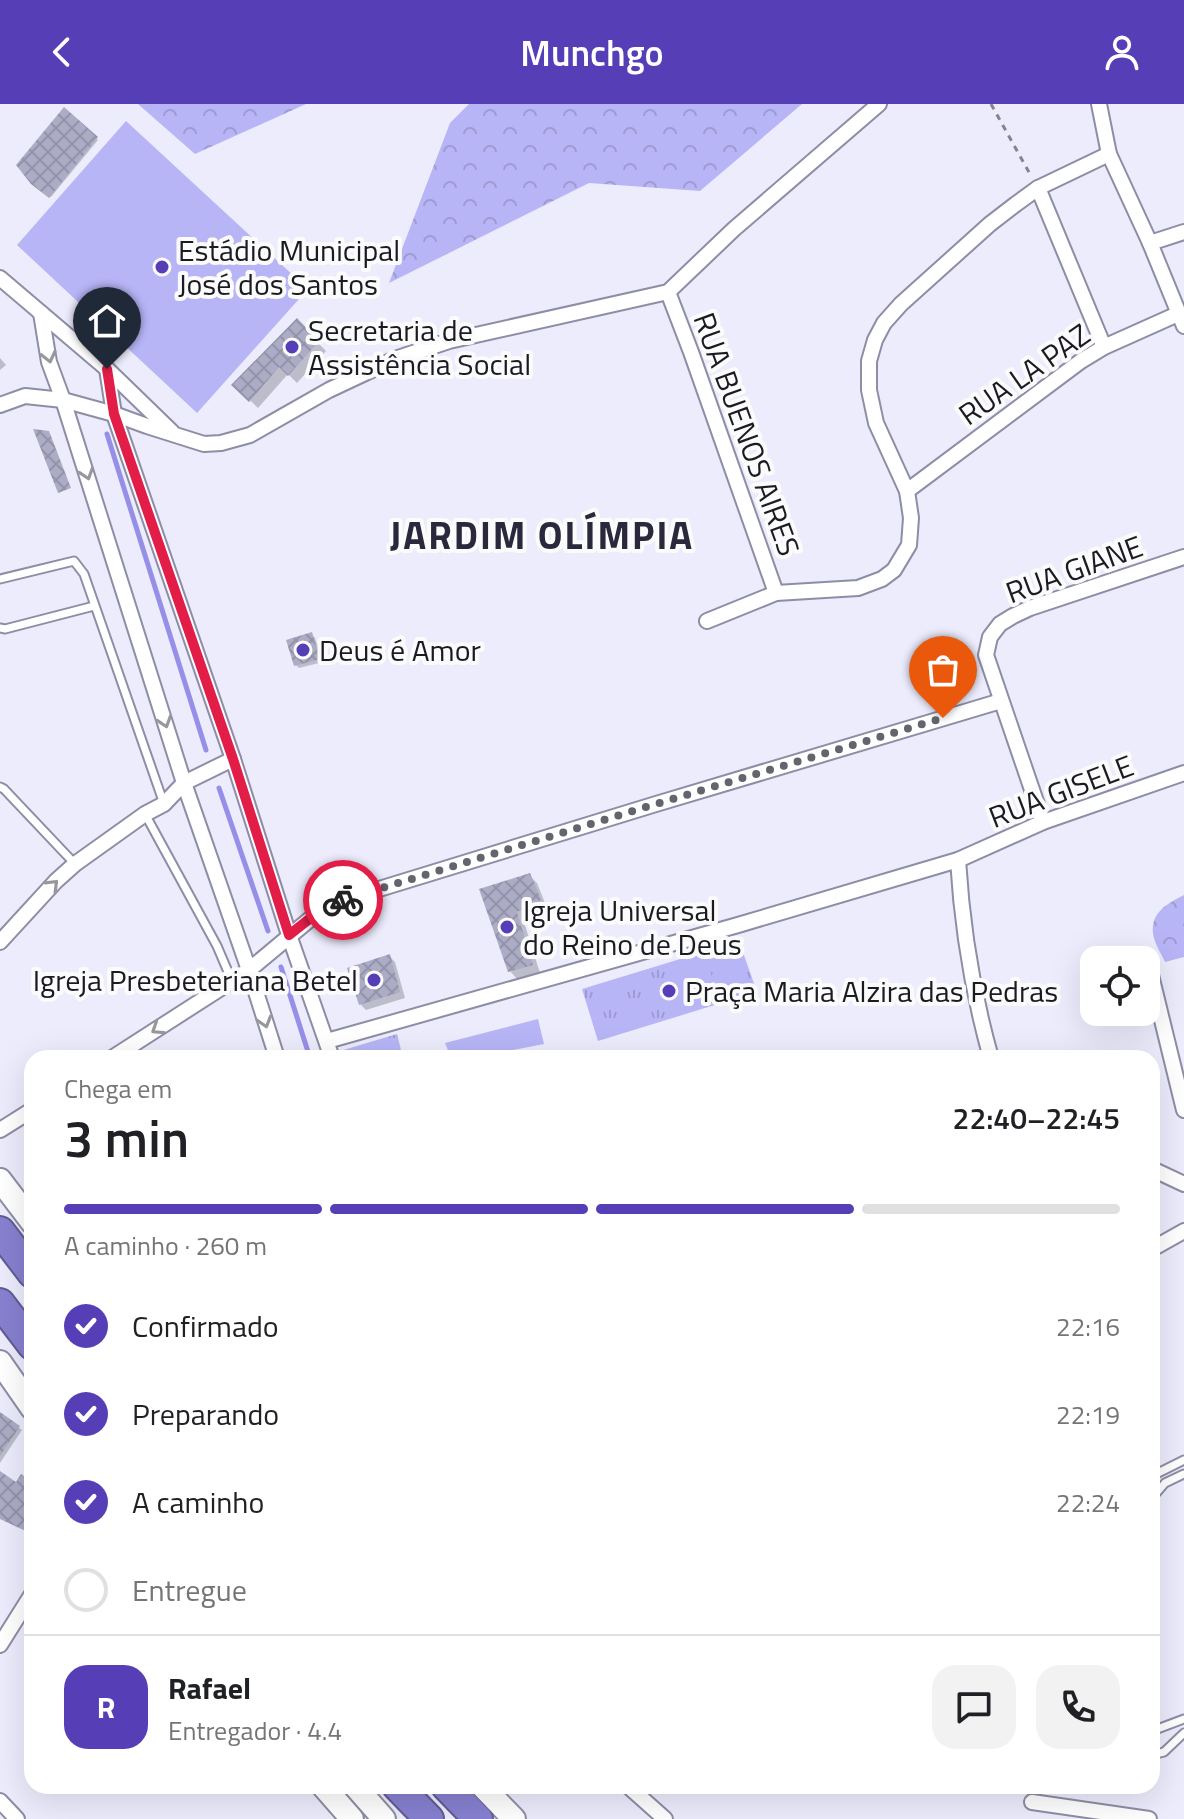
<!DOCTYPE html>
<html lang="pt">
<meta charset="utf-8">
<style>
:root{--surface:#fff;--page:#f2f2f2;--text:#202124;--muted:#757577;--line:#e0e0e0;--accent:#563eb6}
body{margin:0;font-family:"Titillium Web",sans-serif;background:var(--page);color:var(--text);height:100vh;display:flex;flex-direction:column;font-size:30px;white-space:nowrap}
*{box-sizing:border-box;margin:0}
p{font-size:26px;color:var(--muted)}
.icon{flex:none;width:44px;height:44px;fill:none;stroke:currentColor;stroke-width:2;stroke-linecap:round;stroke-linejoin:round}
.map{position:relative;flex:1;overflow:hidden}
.drawer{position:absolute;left:24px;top:946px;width:1136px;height:744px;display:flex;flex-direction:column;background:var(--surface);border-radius:24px;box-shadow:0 8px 32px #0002}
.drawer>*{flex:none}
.buttons{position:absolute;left:1080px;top:842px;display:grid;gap:16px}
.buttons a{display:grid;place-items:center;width:80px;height:80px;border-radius:16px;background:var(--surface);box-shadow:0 8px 32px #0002;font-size:40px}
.pin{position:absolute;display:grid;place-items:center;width:68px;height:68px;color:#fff;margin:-82px -34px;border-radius:50% 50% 50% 0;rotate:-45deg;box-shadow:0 0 8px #0007}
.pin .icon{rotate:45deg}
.courier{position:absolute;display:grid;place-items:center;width:80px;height:80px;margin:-40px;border:6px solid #e11d48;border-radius:50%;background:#fff;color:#222;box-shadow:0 2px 10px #0007}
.overview em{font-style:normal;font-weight:600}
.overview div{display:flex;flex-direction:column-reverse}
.overview{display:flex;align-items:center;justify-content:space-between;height:136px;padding:0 40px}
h1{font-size:52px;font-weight:600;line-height:60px}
.bar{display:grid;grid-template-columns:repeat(4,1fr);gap:12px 8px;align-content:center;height:96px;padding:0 40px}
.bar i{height:10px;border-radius:6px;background:var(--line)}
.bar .active{background:var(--accent)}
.bar p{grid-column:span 4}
.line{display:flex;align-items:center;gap:20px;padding:0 40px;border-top:2px solid var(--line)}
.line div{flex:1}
.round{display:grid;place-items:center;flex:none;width:84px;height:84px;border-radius:24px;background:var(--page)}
ol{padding:0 40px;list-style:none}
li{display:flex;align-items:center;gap:24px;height:88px}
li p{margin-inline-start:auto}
li .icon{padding:8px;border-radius:50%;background:var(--accent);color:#fff;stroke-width:4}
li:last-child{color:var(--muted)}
li i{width:44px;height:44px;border:4px solid var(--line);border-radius:50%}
header{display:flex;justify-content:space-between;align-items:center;height:104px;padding:0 40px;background:var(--accent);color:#fff;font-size:36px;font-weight:600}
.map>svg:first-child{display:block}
</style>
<header><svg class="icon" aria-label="back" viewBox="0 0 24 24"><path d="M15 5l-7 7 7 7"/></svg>Munchgo<svg class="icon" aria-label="person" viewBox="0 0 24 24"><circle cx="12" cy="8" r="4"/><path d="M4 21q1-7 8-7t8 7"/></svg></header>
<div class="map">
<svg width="1184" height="1715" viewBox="0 0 1184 1715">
<defs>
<pattern id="grass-tufts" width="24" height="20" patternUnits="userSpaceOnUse" patternTransform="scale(2)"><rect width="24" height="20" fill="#b8b5f7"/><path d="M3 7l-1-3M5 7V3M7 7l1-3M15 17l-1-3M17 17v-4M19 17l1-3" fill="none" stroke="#9e9bd3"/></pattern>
<pattern id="forest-crowns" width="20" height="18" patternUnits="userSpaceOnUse" patternTransform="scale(2)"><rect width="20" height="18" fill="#b8b5f7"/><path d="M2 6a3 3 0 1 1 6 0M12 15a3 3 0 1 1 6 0" fill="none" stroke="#9e9bd3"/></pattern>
<pattern id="building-cross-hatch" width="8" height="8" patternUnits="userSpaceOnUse" patternTransform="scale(2)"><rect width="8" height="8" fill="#acacc6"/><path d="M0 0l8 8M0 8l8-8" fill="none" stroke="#9393aa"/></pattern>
</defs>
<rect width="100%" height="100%" fill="#ececfd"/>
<!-- grass -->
<g fill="url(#grass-tufts)">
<polygon points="739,837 757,888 598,937 582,885"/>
<polygon points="397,930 403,954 342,954 340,947"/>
</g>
<!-- forest -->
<g fill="url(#forest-crowns)">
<polygon points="138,0 306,0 195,50"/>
<polygon points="469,0 802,0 700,87 589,79 389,179 450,19"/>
<path d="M1184,791V853L1165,858C1162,851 1156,842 1154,834C1148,810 1166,800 1184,791Z"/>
</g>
<!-- pitch -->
<g fill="#b8b5f7">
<polygon points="126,17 308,185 197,309 17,141"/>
<polygon points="707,858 717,888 676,900 667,871"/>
<polygon points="538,915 544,940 471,954 451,954 445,939"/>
</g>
<!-- shadow -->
<g fill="#0003">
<polygon points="65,6 98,36 51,93 35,81"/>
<polygon points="297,217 326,247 297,279 288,270 258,304 234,281"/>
<polygon points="0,254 6,261 0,266"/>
<polygon points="311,530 315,534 323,558 299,564 296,561"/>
<polygon points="530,772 537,779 547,804 523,815 540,869 517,875 510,867 482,787"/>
<polygon points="389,852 395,858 405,894 366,906 360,900"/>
<polygon points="0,1311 22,1326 0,1359"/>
</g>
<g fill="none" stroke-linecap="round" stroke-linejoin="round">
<!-- stream -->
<g stroke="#968fe8" stroke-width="5">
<polyline points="107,330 206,646"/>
<polyline points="219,684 268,827"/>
<polyline points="281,863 310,954"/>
</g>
</g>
<!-- building -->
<g fill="url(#building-cross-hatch)">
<polygon points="64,3 98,33 49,94 31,80 16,61"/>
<polygon points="297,214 319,237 288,272 279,263 249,298 231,281"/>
<polygon points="33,325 49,327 71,384 58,389"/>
<polygon points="312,528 320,555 294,562 286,536"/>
<polygon points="530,769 541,796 517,808 533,861 508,868 479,785"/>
<polygon points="390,850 400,888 359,901 347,864"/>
<polygon points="0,1308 20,1322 0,1352"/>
<polygon points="0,1367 16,1378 21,1370 32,1377 32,1430 0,1415"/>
</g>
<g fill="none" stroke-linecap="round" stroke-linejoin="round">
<!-- service casing -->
<g stroke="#8d8da6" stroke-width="11">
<g id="service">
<polyline points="0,475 74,457 84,470 164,700"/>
<polyline points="0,524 5,525 94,502"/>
<polyline points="0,683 4,685 75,760"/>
<polyline points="145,710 217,842 232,877"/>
<polyline points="1152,1372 1184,1356"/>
<polyline points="1152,1394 1165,1379 1184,1370"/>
<polyline points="1152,1627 1184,1615"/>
<polyline points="1152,1651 1164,1648 1184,1629"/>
</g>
</g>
<!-- minor casing -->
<g stroke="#8d8da6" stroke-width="18">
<g id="minor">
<polyline points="1099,0 1109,50 1150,139 1184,222"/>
<polyline points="1038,84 1104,243"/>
<polyline points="1150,139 1184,128"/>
<polyline points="0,174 107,265 172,328"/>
<polyline points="668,188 691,248 776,489"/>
<polyline points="41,209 49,258 63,296 184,679 249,866 277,954"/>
<polyline points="107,265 114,310 233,655 289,831 332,954"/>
<polyline points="0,301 25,292 63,296 114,310 147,322 204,340 221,339 250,331 329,286 395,255 449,237 668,188 734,125 879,0"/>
<polyline points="907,387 1081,257 1104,243 1180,209"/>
<polyline points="707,517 776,489 858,484 882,475 894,466 909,441 911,414 907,387 876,319 869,286 869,257 875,236 884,219 901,200 990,120 1016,100 1038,84 1109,50"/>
<polyline points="1043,718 986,551 990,533 1000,520 1013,512 1030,504 1184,453"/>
<path d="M958,756C962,823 973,890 991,954"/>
<polyline points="0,838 56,777 75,760 145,710 164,700 184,679 233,655"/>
<polyline points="1150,867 1184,1006"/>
<polyline points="327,937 738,821 958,756 1043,718 1184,669"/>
<polyline points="112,954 249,866 327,801 656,700 1001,597"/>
<polyline points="0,1026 32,1006"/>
<polyline points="1152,1065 1184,1080"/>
<polyline points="1152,1145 1184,1127"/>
<polyline points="0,1541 32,1490"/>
<polyline points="628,1682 665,1715"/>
<polyline points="0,1697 17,1715"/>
<polyline points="1032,1698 1149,1715"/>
</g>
</g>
<!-- secondary casing -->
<g stroke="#8d8da6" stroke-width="26">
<g id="secondary">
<polyline points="0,1076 32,1118"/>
<polyline points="0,1258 32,1304"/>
<polyline points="323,1682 352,1715"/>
<polyline points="355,1682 384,1715"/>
<polyline points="482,1682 514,1715"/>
</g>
</g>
<!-- motorway casing -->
<g stroke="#615c93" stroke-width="32">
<g id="motorway">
<polyline points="0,1127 32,1169"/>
<polyline points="0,1199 32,1241"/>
<polyline points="397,1682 429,1715"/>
<polyline points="446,1682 478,1715"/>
</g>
</g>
<!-- path -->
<polyline stroke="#848491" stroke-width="3" stroke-dasharray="6 6" stroke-linecap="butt" points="991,0 1030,70"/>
<!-- service -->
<use href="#service" stroke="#fff" stroke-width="7"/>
<!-- minor -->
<use href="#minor" stroke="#fff" stroke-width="14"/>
<!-- secondary -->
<use href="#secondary" stroke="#fff" stroke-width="22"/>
<!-- motorway -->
<use href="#motorway" stroke="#8780d0" stroke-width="28"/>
</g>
<!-- one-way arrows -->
<defs><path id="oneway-chevron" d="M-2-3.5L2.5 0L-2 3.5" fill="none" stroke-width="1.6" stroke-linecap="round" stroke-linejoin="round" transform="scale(2)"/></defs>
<g stroke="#98989c">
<use href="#oneway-chevron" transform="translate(49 253) rotate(77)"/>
<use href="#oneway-chevron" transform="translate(87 370) rotate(72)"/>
<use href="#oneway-chevron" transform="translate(165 618) rotate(72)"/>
<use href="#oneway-chevron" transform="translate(53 781) rotate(-45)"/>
<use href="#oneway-chevron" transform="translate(265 918) rotate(73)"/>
<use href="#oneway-chevron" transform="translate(157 925) rotate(147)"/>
</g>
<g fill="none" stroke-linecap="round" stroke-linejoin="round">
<!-- done -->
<polyline stroke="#64646f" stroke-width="8" stroke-dasharray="0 14.4" points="343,796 656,700 943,614"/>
<!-- route -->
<polyline stroke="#e11d48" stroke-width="10" points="107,265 114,310 233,655 289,831 327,801 343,796"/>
</g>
<!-- markers -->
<g fill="#563eb6" stroke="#fbfbfb" stroke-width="3">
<circle cx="162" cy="163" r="8"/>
<circle cx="292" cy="243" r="8"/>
<circle cx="303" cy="546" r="8"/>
<circle cx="507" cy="823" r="8"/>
<circle cx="374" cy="876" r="8"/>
<circle cx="669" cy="887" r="8"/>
</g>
<g text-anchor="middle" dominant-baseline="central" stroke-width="8" stroke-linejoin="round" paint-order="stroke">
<!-- poi labels -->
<g font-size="30" fill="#1a1a23" stroke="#fbfbfb" text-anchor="start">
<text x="178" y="146">Estádio Municipal<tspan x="178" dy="34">José dos Santos</tspan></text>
<text x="308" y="226">Secretaria de<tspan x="308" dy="34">Assistência Social</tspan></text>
<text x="319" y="546">Deus é Amor</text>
<text x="523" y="806">Igreja Universal<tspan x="523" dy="34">do Reino de Deus</tspan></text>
<text x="358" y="876" text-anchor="end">Igreja Presbeteriana Betel</text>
<text x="685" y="887">Praça Maria Alzira das Pedras</text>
</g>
<!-- street labels -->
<g font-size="30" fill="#1a1a23" stroke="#fbfbfb">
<text transform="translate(1024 270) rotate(-35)">RUA LA PAZ</text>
<text transform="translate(747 330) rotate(70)">RUA BUENOS AIRES</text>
<text transform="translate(1074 465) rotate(-20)">RUA GIANE</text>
<text transform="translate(1061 687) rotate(-21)">RUA GISELE</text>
</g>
<!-- district labels -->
<g font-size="38" font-weight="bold" letter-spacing="2" fill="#29283d" stroke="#fbfbfb">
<text x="542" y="431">JARDIM OLÍMPIA</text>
</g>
</g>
</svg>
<div class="buttons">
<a><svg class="icon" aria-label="locate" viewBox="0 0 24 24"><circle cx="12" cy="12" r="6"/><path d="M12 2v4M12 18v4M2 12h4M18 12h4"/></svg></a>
</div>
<div class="pin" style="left:943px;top:614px;background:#ea580c"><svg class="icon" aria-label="bag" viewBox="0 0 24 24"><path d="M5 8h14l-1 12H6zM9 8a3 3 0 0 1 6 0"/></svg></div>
<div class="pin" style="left:107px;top:265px;background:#1f2937"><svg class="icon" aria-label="home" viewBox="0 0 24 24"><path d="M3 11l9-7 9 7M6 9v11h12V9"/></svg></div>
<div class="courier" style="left:343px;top:796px"><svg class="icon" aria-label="bike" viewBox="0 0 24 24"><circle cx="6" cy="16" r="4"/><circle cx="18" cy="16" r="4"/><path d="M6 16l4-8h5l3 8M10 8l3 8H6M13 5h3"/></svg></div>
<section class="drawer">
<div class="overview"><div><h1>3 min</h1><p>Chega em</p></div><em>22:40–22:45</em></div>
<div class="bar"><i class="active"></i><i class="active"></i><i class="active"></i><i></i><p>A caminho · 260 m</p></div>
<ol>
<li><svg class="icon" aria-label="check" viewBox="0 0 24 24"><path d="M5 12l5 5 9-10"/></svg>Confirmado<p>22:16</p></li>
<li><svg class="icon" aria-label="check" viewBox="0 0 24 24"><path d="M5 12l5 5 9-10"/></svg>Preparando<p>22:19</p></li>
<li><svg class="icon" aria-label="check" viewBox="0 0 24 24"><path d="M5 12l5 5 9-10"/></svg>A caminho<p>22:24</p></li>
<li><i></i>Entregue</li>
</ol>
<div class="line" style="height:144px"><b class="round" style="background:var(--accent);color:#fff">R</b><div><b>Rafael</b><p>Entregador · 4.4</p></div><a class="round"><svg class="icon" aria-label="chat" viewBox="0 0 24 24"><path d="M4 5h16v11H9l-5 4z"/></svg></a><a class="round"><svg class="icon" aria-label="phone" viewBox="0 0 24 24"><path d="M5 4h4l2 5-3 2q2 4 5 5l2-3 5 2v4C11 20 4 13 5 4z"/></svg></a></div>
</section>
</div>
